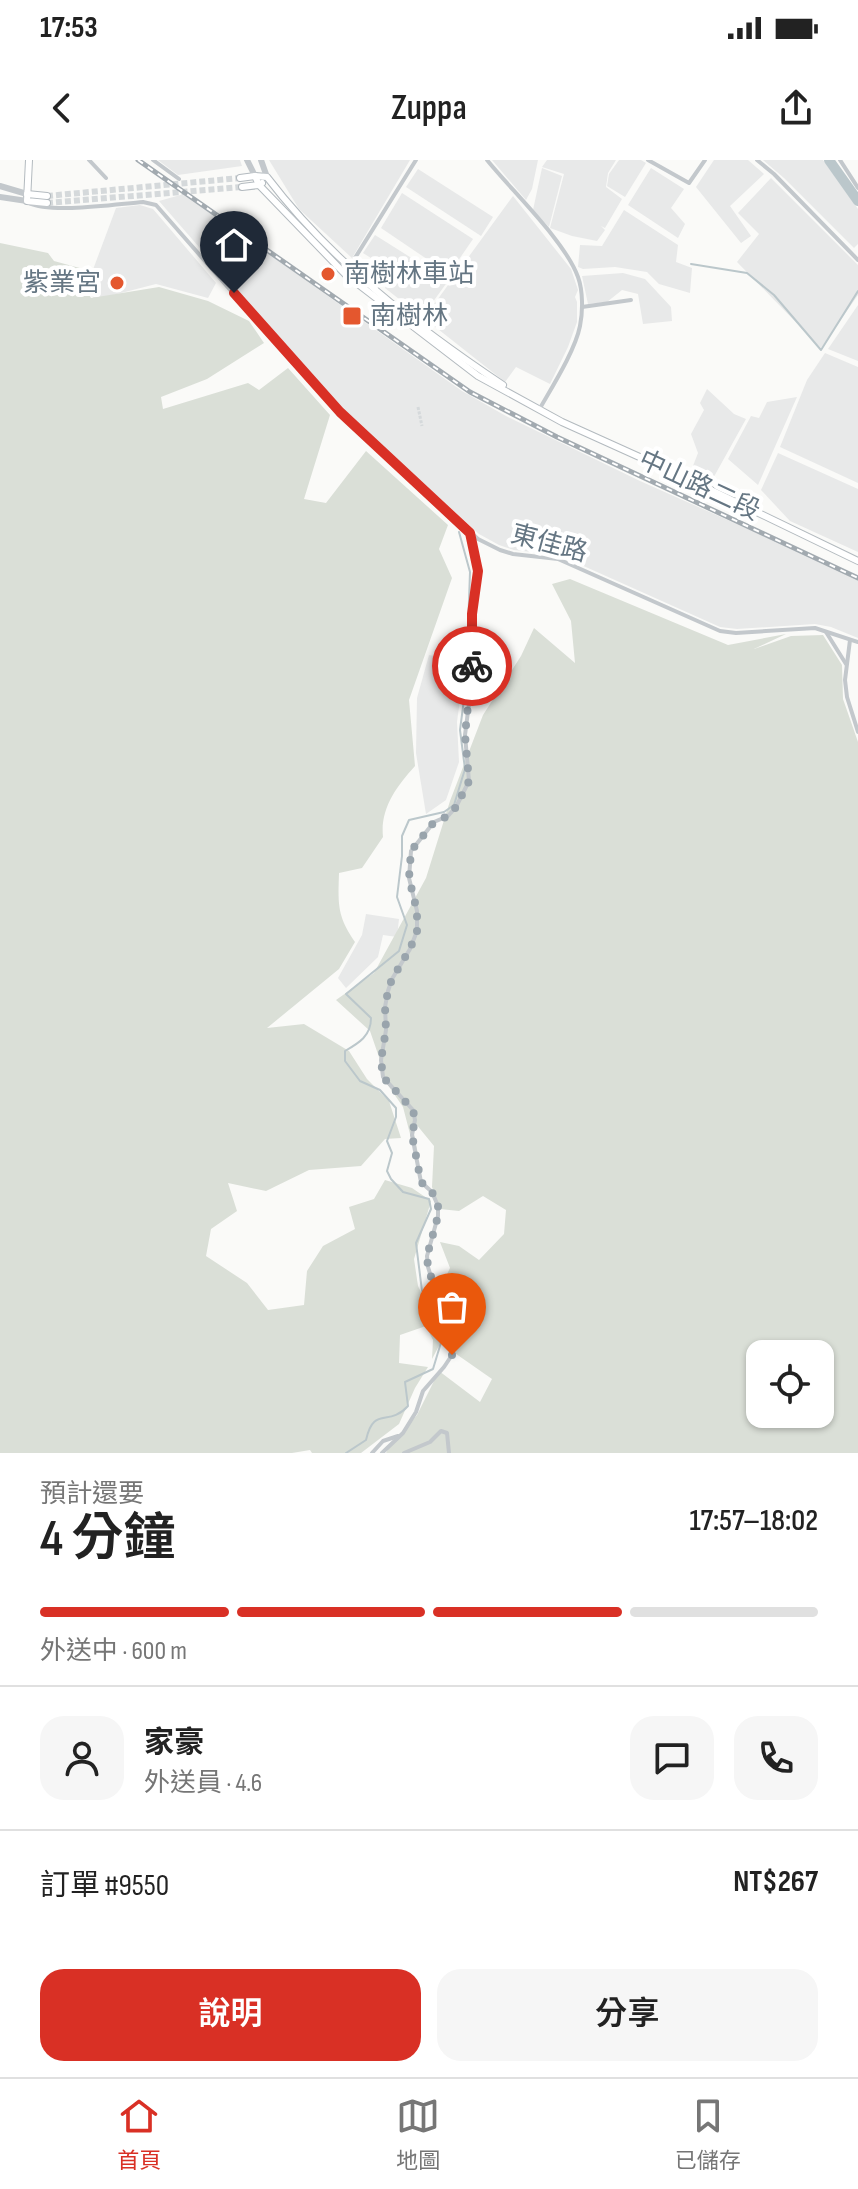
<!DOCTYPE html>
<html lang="zh-TW">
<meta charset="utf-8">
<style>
:root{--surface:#fff;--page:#f6f6f6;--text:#222;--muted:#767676;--line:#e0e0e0;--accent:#d93025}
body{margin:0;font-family:"Sofia Sans Condensed","Noto Sans TC",sans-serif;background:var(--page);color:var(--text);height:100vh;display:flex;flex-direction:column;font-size:30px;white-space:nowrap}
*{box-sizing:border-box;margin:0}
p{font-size:26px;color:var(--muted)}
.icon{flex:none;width:44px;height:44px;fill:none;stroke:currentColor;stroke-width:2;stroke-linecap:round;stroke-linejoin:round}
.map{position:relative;height:1293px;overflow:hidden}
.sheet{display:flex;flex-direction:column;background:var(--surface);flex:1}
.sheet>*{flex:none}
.buttons{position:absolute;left:746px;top:1180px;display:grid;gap:16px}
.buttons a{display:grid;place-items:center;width:88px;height:88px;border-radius:16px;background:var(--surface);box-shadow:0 2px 6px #0004;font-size:40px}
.pin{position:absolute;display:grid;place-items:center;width:68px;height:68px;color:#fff;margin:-82px -34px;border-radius:50% 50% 50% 0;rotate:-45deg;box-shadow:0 0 8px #0007}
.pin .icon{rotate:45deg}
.courier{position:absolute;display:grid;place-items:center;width:80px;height:80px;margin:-40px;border:6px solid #d93025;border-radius:50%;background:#fff;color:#222;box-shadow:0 2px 10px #0007}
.summary em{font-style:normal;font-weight:600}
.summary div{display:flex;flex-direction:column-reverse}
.summary{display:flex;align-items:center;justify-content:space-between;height:136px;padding:0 40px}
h1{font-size:52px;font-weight:600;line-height:60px}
.bar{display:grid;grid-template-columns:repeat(4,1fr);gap:12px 8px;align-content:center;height:96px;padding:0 40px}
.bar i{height:10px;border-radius:6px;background:var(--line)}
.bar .current{background:var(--accent)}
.bar p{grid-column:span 4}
.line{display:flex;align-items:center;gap:20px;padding:0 40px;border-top:2px solid var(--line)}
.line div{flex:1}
.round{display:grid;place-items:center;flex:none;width:84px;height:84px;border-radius:24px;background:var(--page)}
.button{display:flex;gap:16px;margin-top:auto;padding:16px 40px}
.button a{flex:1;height:92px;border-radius:24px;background:var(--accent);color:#fff;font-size:32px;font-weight:600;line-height:92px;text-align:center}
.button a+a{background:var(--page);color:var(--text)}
.status{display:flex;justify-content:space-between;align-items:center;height:56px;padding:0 40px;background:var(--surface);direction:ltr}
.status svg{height:22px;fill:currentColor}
header{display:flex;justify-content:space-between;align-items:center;height:104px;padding:0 40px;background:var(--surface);font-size:36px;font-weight:600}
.menu{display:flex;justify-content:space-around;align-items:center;height:112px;border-top:2px solid var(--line);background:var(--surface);font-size:22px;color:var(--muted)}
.menu a{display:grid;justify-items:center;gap:4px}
.menu .current{color:var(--accent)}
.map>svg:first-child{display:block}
</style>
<div class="status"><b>17:53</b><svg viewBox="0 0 49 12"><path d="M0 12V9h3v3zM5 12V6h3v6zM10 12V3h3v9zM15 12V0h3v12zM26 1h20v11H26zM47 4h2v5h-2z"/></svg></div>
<header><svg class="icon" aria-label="back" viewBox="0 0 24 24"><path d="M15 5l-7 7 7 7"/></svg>Zuppa<svg class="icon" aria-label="share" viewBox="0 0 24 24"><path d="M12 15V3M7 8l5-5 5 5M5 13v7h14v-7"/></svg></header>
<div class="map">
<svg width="858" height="1293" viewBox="0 0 858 1293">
<rect width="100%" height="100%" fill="#fafaf8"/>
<!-- built -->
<g fill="#e8e9e9">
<polygon points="158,0 240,0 242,6 178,15"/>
<polygon points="269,0 410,0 352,98 299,49"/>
<polygon points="492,0 538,0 532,29 526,40"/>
<polygon points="547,0 616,0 608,13 606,27 622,39 605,68 601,66 605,70 597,81 572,76 550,68 564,14 542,7"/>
<polygon points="619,0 641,0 646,3 625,37 607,26 609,14"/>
<polygon points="714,0 748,0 764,14 730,46 751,76 741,83 696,27"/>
<polygon points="763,0 823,0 858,49 858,84 854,88 784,18"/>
<polygon points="542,8 562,16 549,67 533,50"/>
<polygon points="651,8 684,29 671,48 685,64 678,78 628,45"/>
<polygon points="418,9 493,57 481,76 406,27"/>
<polygon points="771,18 858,105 858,135 821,188 737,102 759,74 738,53"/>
<polygon points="402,33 473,79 449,114 381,68"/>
<polygon points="184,34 462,231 506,256 640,321 858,418 858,478 831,467 815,464 737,469 720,467 559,395 514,390 499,385 479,374 345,252 291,193 159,41"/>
<polygon points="513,36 571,109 578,130 575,137 577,142 577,162 568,187 550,224 516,207 505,222 424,158"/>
<polygon points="140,45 153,49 216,123 208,138 156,124 94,140 88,123 116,48"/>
<polygon points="624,50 678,85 676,102 692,108 690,133 659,124 647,112 615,107 583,109 578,107 580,85 602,86"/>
<polygon points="375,75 448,121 422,157 385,128 395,113 363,93"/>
<polygon points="623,113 645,119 671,147 672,161 643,164 638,134 622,130 607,142 588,144 582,116"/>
<polygon points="858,145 858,201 828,189"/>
<polygon points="825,193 858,207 858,323 780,287 807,220"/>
<polygon points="707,229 734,254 746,259 711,322 691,311 698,293 691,274 704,250 700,243"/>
<polygon points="797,237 758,325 728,299 751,256 759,258 767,242"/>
<polygon points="778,293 858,329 858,392 790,361 761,330"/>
<polygon points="429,495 465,502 457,562 459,602 446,640 426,654 416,593 417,538"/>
<polygon points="366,754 399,759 397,777 383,775 378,797 346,828 338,818 362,775"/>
</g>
<!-- green -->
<g fill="#dadfd7" fill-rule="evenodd">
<path d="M0,83L48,93L54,101L87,110L83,126L91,138L159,127L208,141L249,161L264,183L207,219L161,237L163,249L248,223L259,230L288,208L330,255L304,339L326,343L366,291L448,365L439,389L452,418L409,540L415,606C396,627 380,649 383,677L362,708L339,713C338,744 337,756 355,782L339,809L267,868L304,864L349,891L367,919L389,941L401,978L385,979L361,1006L309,1010L266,1031L228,1023L237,1051L211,1069L206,1096L247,1123L268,1150L304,1145L307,1111L323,1086L355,1069L349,1047L374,1039L385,1020L412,1028L431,1041L414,1099L418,1126L430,1150L440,1165V1184L432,1199L433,1180L426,1166L400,1175L399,1203L428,1207L415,1228L399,1264L361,1293H312L310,1290L292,1293H0Z"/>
<path d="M570,419L728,485L786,474L754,489L791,476L823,475L842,505L843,539L858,582V1293H386L389,1287L417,1255L439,1211L480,1242L492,1219L449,1189L454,1169L437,1135L450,1108L440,1082L459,1086L479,1100L504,1074L506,1050L483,1036L459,1051L440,1049L432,1027L434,986L416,964L413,969L419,999L410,974L403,947L383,918L380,900L370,871L336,840L374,813L426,718L450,641L483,555L521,496L534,468L575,503L571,461L552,424ZM760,1194H820V1254H760Z"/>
</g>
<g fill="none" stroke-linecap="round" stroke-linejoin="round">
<!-- stream -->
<g stroke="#bbc7cb" stroke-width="2">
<polyline points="691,104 747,113 774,135 821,190 858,131"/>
<path d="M346,1293L366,1280C374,1245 388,1268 408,1246L405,1222L433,1209L446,1166L440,1154L422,1131L416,1083L431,1049L429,1039L403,1032L391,1019L387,1011L392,993L387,981L396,957V948L380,930L360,921L345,901V891C359,883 371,876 371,858L346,834L399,791L407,765L397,737L402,696V676L409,660L444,652L454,645L465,609L460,570L466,524L470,412L459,372"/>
</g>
<!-- river -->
<polyline stroke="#bbc7cb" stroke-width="10" points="829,0 858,41"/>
<!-- pedestrian-tunnel -->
<polyline stroke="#d5d9db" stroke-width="3" stroke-dasharray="3 1.5" stroke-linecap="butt" points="418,247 422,266"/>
<!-- secondary-tunnel -->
<g stroke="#d5d9db" stroke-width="6" stroke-dasharray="6 3" stroke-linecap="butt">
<polyline points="47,36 240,18"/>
<polyline points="47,43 242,27"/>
</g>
<!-- secondary casing -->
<g stroke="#b3babf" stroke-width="8">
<g id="secondary">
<polyline points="29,0 27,41 47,43"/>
<polyline points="255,16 259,25 345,114 478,216 562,262 686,318 858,401"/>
<path d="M240,18L255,16L267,17C331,101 416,167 503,225"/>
<polyline points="242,27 259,25 262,23"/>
<polyline points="27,34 47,36"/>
</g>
</g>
<!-- minor -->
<g stroke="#c3c8cc" stroke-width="4">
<polyline points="89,0 106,18"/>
<polyline points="153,0 179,19"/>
<path d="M487,0C512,31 565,81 578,117C583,131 583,151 580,166C575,191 552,227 539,250"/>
<polyline points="648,0 689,23 705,0"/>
<polyline points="757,0 774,14 858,100"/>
<polyline points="840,0 858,28"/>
<path d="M29,43C51,54 117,44 143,42L156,45L288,196L340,252L478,379L500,390L513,394L558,399L720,471L736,473L815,468L858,482"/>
<polyline points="345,114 416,0"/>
<polyline points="582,147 631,140"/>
<polyline points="826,472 846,504"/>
<polyline points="850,480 845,520 847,537 858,572"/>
<polyline points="372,1293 383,1281 398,1276"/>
<polyline points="382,1293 403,1273 416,1252 423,1231 444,1207 452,1195 455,1185 456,1160 443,1140 436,1133 428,1107 427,1096 438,1056 438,1046 432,1032 421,1022 412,975 415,960 413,950 383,917 381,900 386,870 385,847 388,831 392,819 410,789 417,771 417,751 409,718 411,691 434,662 448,656 456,647 469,621 465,575 471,528 472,454 478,411 470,373"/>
<polyline points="404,1293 430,1282 441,1271 447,1273 449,1293"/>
</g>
<!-- tertiary -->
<g stroke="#c3c8cc" stroke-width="6">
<polyline points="247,0 255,16"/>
<polyline points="261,0 267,17"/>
<polyline points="0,26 27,34"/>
<polyline points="0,37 27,41"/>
</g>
<!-- secondary -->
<use href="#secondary" stroke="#fff" stroke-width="6"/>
<!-- rail casing -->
<g stroke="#a2aab0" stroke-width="5">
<polyline id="rail" points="138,0 470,232 557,277 858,418"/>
</g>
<!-- rail -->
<use href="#rail" stroke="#fff" stroke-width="2" stroke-dasharray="6" stroke-linecap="butt"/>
</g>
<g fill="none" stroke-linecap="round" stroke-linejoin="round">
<!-- done -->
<polyline stroke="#99a4ac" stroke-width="8" stroke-dasharray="0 14.4" points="452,1195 455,1185 456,1160 443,1140 436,1133 428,1107 427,1096 438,1056 438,1046 432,1032 421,1022 412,975 415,960 413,950 383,917 381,900 386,870 385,847 388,831 392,819 410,789 417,771 417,751 409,718 411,691 434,662 448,656 456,647 469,621 465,575 472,506"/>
<!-- route -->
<polyline stroke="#d93025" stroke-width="10" points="234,133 340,252 470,373 478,411 472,454 472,506"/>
</g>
<!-- markers -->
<g fill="#e4572e" stroke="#fff" stroke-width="3">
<circle cx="328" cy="114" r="8"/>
<circle cx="117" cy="123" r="8"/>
<rect x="342" y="146" width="20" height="20" rx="4"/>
</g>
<g text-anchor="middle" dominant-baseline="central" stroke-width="8" stroke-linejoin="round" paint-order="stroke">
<!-- poi labels -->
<g font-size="26" fill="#657683" stroke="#fff" text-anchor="start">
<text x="344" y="114">南樹林車站</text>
<text x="101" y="123" text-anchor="end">紫業宮</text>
<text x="370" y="156">南樹林</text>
</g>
<!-- street labels -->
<g font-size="26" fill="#657683" stroke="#fff">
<text transform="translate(699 326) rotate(25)">中山路二段</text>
<text transform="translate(549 384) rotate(15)">東佳路</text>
</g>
</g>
</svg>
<div class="buttons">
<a><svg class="icon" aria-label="locate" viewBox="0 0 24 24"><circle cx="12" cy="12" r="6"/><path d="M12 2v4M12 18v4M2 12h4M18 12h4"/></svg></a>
</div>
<div class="pin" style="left:452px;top:1195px;background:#ea580c"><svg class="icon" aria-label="bag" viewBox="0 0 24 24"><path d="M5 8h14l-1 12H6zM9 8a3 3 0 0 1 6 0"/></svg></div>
<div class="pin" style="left:234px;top:133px;background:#1f2937"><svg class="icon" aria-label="home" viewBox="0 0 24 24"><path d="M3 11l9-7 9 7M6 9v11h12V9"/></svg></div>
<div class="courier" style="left:472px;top:506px"><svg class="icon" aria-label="bike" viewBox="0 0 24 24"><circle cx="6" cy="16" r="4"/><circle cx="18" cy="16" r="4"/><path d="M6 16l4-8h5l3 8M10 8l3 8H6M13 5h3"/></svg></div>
</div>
<section class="sheet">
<div class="summary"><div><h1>4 分鐘</h1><p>預計還要</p></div><em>17:57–18:02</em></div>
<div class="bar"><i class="current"></i><i class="current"></i><i class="current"></i><i></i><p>外送中 · 600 m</p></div>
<div class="line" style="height:144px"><a class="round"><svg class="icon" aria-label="person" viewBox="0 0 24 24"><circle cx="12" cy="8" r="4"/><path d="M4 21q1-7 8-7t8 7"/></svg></a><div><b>家豪</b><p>外送員 · 4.6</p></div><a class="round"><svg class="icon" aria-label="chat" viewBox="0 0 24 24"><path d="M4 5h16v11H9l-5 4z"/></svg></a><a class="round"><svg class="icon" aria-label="phone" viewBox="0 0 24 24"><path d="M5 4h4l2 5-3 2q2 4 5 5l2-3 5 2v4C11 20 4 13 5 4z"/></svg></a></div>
<div class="line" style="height:104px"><div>訂單 #9550</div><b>NT$267</b></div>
<div class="button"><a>說明</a><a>分享</a></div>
</section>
<nav class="menu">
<a class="current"><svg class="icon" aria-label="home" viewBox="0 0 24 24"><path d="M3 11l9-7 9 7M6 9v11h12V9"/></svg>首頁</a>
<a><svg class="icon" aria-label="map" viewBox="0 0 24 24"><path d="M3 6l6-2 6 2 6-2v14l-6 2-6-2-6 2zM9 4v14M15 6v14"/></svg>地圖</a>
<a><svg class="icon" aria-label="saved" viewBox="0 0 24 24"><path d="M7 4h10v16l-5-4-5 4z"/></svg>已儲存</a>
</nav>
